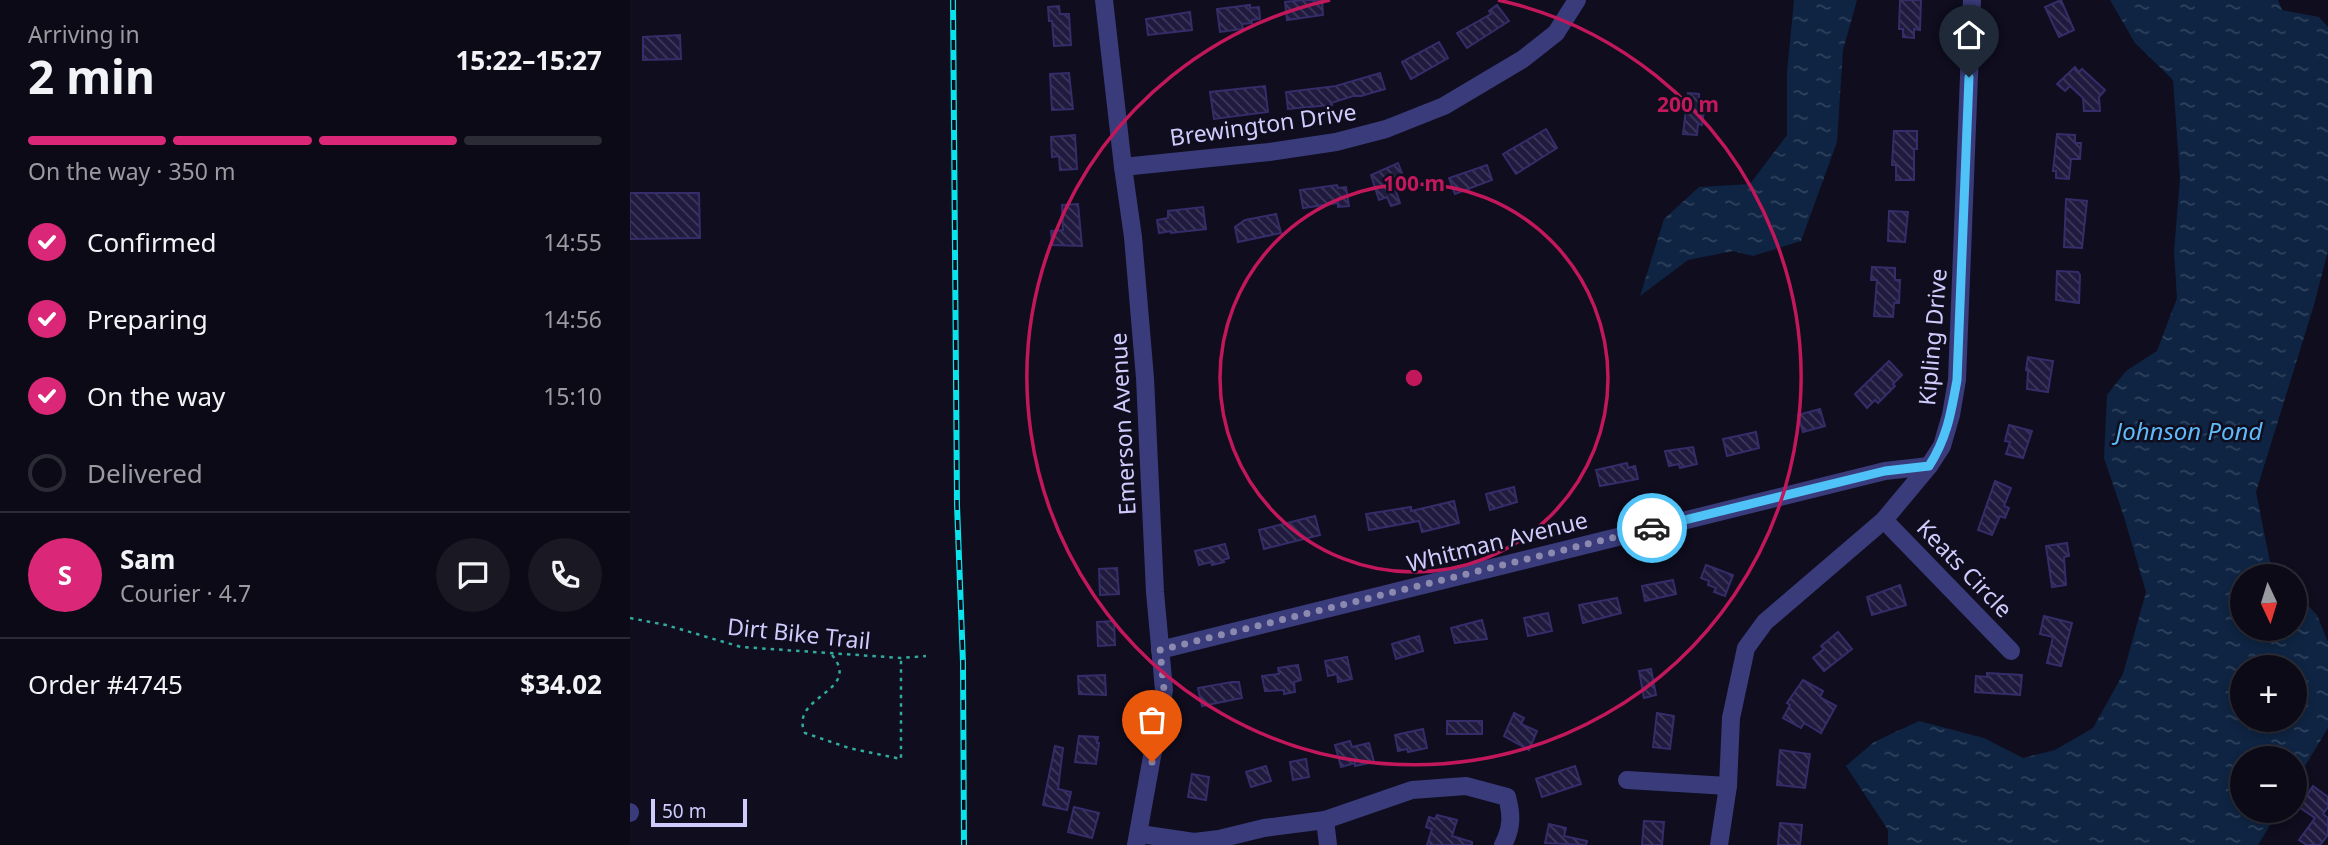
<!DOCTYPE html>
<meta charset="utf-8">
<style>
:root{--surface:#0b0a16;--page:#191823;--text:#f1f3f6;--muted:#9a9aa1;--line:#2b2b35;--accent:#db2777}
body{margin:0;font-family:"Noto Sans",sans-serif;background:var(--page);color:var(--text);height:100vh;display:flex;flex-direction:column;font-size:26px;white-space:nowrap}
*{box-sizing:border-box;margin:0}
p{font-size:23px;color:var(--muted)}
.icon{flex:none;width:38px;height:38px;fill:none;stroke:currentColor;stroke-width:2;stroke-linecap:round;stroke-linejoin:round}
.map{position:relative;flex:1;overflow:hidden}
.drawer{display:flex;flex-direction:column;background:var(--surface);width:630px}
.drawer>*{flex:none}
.needle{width:46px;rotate:176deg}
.controls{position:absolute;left:1600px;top:564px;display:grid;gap:14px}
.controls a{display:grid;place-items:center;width:77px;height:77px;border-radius:50%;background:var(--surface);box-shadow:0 4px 10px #0003,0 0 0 2px var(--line);font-size:35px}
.scale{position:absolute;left:21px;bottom:18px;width:96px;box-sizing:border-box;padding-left:7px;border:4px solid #cfccfd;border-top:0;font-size:19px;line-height:24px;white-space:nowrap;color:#cfccfd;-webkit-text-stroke:5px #0f0d1e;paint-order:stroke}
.pin{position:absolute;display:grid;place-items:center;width:60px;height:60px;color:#fff;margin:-72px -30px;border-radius:50% 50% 50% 0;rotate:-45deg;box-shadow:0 0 7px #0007}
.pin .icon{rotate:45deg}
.courier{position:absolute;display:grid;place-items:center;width:70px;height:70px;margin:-35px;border:5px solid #4fc3f7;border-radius:50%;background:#fff;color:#222;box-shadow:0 2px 9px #0007}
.summary em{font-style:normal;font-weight:700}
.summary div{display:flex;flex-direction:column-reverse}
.summary{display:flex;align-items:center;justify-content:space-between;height:119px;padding:0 28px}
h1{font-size:46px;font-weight:700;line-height:52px}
.bar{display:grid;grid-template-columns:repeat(4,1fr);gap:10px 7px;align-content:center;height:84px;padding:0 28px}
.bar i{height:9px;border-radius:5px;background:var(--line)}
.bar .current{background:var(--accent)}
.bar p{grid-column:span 4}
.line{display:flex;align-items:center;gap:18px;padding:0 28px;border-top:2px solid var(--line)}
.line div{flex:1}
.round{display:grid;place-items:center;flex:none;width:74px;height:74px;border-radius:37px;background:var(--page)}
ol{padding:0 28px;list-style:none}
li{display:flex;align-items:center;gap:21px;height:77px}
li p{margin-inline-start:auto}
li .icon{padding:7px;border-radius:50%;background:var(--accent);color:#fff;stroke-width:4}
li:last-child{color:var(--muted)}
li i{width:38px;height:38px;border:4px solid var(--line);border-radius:50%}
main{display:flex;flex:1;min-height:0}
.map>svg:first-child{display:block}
</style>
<main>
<section class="drawer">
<div class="summary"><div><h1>2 min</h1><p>Arriving in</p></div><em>15:22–15:27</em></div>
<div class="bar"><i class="current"></i><i class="current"></i><i class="current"></i><i></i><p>On the way · 350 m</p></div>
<ol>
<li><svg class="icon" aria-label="check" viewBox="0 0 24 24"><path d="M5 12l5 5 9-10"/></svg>Confirmed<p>14:55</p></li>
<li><svg class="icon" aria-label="check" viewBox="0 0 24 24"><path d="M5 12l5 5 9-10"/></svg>Preparing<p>14:56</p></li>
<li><svg class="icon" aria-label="check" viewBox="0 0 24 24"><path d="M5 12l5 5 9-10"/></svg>On the way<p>15:10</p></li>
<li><i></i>Delivered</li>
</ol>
<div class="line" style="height:126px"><b class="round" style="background:var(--accent);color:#fff">S</b><div><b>Sam</b><p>Courier · 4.7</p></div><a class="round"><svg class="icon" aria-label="chat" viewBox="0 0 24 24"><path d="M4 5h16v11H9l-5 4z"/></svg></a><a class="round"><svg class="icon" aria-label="phone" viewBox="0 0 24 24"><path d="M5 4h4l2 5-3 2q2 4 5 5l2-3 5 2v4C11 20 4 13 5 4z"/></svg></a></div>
<div class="line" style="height:91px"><div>Order #4745</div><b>$34.02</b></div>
</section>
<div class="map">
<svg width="1698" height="845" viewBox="0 0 1698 845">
<defs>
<pattern id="water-ripples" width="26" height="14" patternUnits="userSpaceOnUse" patternTransform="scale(1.75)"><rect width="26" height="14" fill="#0e2442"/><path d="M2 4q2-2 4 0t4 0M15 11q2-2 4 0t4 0" fill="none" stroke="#30435e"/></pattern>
<pattern id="building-back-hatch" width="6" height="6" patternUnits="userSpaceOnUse" patternTransform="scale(1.75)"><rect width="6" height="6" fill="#1f1a3e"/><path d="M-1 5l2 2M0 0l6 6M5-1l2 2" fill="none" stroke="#3e3a5b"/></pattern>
</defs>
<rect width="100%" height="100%" fill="#0f0d1e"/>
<!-- water -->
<g fill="url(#water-ripples)" fill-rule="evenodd">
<polygon points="1164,0 1227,0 1213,50 1207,142 1171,241 1123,256 1103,251 1058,260 1010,296 1034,219 1069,187 1120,184 1157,135 1157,72"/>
<path d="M1480,0H1648L1652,10L1689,17L1698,27V251L1684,305L1626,492L1641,567L1649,576H1612V628H1664V591L1687,615L1698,642V728L1664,784V758H1612V810H1649L1628,845H1258V830L1216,766L1244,742L1289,721L1354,738L1393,758L1425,750L1463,728L1493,674L1516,592L1494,517L1474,458L1477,395L1496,371L1527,351L1547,298L1544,252L1550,178L1543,80L1505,43ZM1612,667H1664V719H1612Z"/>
</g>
<!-- building -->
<g fill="url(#building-back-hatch)" stroke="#352d69" stroke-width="2">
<polygon points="673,0 692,0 693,15 657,20 655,2"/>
<polygon points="1270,0 1291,0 1290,30 1284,29 1284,38 1273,37 1273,29 1269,29"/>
<polygon points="1431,0 1444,30 1429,37 1415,7"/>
<polygon points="620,5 620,8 629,7 630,19 622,20 622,23 612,24 613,29 590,32 587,9"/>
<polygon points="867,5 879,21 837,48 827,33 861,14 859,11"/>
<polygon points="429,6 430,14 439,14 441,45 424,46 422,21 419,21 418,7"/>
<polygon points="560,12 562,30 518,35 516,19"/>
<polygon points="50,35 51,59 13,60 13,37"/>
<polygon points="809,42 818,58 781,79 772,62"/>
<polygon points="1445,67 1449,72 1452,69 1475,90 1469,97 1470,111 1454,111 1453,98 1440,86 1435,91 1427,84"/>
<polygon points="439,73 443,109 422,110 420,74"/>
<polygon points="750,73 755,89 731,96 723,96 701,103 702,105 658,109 656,92 706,86"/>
<polygon points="635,86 638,112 584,119 580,92"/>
<polygon points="1058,93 1069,94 1069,103 1075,103 1072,125 1068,124 1067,135 1053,134"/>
<polygon points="916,129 927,148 886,174 873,154"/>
<polygon points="1264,131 1287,131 1287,149 1284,149 1284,180 1266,180 1266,165 1262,165"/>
<polygon points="1427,134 1445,135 1445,143 1451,143 1450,159 1441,159 1439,179 1426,178 1426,171 1423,171"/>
<polygon points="445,135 447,169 430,170 429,156 422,157 421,137"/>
<polygon points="768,163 775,181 764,185 770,203 761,206 757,197 749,200 741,175"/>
<polygon points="857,165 862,180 825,194 819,178"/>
<polygon points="707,185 708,188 716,187 719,206 708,207 708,203 673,208 670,190"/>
<polygon points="0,193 69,193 70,238 0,239"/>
<polygon points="1436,199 1457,201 1452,248 1434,247"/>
<polygon points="448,204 452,246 422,245 421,231 433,230 432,205"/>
<polygon points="573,207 576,229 541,233 541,231 529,233 527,220 538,218 538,211"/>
<polygon points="1259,211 1278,212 1275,242 1258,241"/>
<polygon points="646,214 651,233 608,242 605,227 615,220"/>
<polygon points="1242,267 1265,268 1265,280 1270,280 1269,303 1264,303 1263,317 1244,316 1247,280 1241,280"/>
<polygon points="1427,271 1448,272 1450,275 1449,303 1426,300"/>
<polygon points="1398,357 1423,361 1418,392 1397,389 1398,371 1396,370"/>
<polygon points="1259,361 1272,375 1263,384 1265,386 1248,403 1245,400 1237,408 1225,394"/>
<polygon points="1190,409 1195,426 1173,432 1168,415"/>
<polygon points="1379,425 1402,431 1393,458 1376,454 1380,442 1375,441"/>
<polygon points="1126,432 1129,448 1097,456 1093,439"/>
<polygon points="1063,447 1067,464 1050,468 1049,464 1039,466 1035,451"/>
<polygon points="997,463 998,468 1005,466 1008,479 970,486 966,470"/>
<polygon points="1365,481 1381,488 1374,506 1379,508 1375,518 1370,516 1362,535 1348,530"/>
<polygon points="884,487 887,502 860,510 856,494"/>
<polygon points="824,501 829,523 792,532 789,521 739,530 736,514 781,507 781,511"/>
<polygon points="685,516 690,535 634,549 629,530"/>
<polygon points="1437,543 1439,556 1434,557 1436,585 1422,587 1416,546"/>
<polygon points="595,544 599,558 593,560 594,562 582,565 581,562 569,565 565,551"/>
<polygon points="1076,565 1103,575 1095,596 1084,592 1086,588 1078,585 1079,581 1071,578"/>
<polygon points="487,568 489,594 470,595 469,569"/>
<polygon points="1043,580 1046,594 1015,601 1012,586"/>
<polygon points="1270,585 1276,605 1242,615 1237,597"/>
<polygon points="987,598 991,613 953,623 949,605"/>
<polygon points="918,613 922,631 898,636 894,618"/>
<polygon points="1414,616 1442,623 1431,666 1417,663 1423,637 1410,634"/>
<polygon points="852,620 857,639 825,643 821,628"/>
<polygon points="484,621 485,645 468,646 467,622"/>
<polygon points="1208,632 1222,649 1194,671 1183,658 1194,649 1191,646"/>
<polygon points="789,636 793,651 766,659 762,644"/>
<polygon points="717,657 722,679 708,682 707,674 698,676 695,661"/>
<polygon points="668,665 671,680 664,682 665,692 654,694 654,690 635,691 632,676 649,674 648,668"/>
<polygon points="1021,669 1026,695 1014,698 1009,671"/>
<polygon points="1357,673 1392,675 1390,695 1345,692 1346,676 1357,677"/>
<polygon points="475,675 476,695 449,694 448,676"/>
<polygon points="1173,680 1193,691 1190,697 1206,706 1191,733 1174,723 1171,728 1153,718 1160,705 1157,703"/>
<polygon points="602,682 609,682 612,698 572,706 568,688"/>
<polygon points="884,713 894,718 891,724 907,731 899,750 874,736"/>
<polygon points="1027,713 1044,716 1040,749 1023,747"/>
<rect x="817" y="721" width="35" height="13"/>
<polygon points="793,729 797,748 778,752 777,749 768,751 765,735"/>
<polygon points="449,736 468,737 467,743 469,743 466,764 445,762"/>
<polygon points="720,741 722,747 739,743 744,762 725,766 725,763 711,767 705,745"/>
<polygon points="425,746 433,748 428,789 441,792 437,810 413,805"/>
<polygon points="1150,750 1180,754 1175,788 1147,785"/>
<polygon points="676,759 679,777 663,780 660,762"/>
<polygon points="636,766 641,781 621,787 616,772"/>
<polygon points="945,766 951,784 912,797 906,779"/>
<polygon points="562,774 579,777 576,800 558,797"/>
<polygon points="1683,786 1698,797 1698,807 1693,814 1698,818 1698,835 1690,845 1677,845 1669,840 1685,818 1669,807"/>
<polygon points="444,807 469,813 462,838 438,832"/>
<polygon points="807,815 827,820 822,836 842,842 842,845 797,845 802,829 796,827 799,817 805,819"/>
<polygon points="1014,821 1034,822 1032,845 1012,845"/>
<polygon points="1150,823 1172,825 1170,845 1148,845"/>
<polygon points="919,824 936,828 934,836 957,841 956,845 915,843"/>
</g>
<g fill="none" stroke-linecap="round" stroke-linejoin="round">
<!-- path -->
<g stroke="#32ab9d" stroke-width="2.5" stroke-dasharray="3.5 5" stroke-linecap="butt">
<polyline points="0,618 36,625 111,647 271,658 296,656"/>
<path d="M202,655C233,692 158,696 175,733L219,748L271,759V658"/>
</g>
<!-- minor -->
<g stroke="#3a3b7b" stroke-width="18">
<polyline points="474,0 493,167 503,237 515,378 525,592 534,690 506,845"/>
<polyline points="493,167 639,152 706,142 756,129 814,106 893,59 926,33 947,0"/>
<polyline points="1254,520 1381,651"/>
<polyline points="530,650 1255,471 1299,466"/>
<polyline points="997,780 1098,786"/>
<polyline points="0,812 0,813"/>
<polyline points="695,820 698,845"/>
<path d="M510,834L564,842L589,839L634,828L695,820L782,790L836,786L877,797C882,815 882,828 873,845"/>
<polyline points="1089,845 1098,786 1101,718 1116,648 1135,622 1254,520 1299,466 1312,446 1321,415 1327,380 1342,0"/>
</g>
<!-- rail casing -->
<g stroke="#09e3ec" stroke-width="6">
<polyline id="rail" points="323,0 327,505 333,663 334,845"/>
</g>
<!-- rail -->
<use href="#rail" stroke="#0f0d1e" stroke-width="3.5" stroke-dasharray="10" stroke-linecap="butt"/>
</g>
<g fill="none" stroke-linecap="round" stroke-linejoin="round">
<!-- done -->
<polyline stroke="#8c89af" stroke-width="7" stroke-dasharray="0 12.6" points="522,762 534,690 530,650 1022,528"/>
<!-- route -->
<path stroke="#4fc3f7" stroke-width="9" d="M1022,528L1255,471L1299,466C1317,438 1321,413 1327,380L1339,77"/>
</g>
<!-- distance rings -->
<g fill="none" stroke="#c2185b" stroke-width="3.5">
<circle cx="784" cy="378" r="194"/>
<path d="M868 0A387 387 0 1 1 700 0"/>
</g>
<g text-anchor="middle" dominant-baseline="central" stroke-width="5" stroke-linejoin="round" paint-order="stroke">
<!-- street labels -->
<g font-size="23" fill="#cfccfd" stroke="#0f0d1e">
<text transform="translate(633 124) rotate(-8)">Brewington Drive</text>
<text transform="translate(1302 337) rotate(-85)">Kipling Drive</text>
<text transform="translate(492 424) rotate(-93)">Emerson Avenue</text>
<text transform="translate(867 541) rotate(-14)">Whitman Avenue</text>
<text transform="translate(1335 568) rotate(46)">Keats Circle</text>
<text transform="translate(169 633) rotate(6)">Dirt Bike Trail</text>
</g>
<!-- water labels -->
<g font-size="24" font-style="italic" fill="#5ebaf9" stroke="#0f0d1e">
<text x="1559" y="430">Johnson Pond</text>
</g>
</g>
<circle cx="784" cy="378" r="10" fill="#c2185b" stroke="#0f0d1e" stroke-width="3.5"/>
<g font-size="21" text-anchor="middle" font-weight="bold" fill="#c2185b" stroke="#0f0d1e" stroke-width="5" stroke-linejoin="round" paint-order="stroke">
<text x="1058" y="112">200 m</text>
<text x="784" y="191">100 m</text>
</g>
</svg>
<div class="controls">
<a><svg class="needle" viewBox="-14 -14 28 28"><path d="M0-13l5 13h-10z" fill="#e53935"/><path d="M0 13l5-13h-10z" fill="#9a9aa1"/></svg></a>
<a>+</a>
<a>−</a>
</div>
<div class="scale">50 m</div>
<div class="pin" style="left:522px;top:762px;background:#ea580c"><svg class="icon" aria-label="bag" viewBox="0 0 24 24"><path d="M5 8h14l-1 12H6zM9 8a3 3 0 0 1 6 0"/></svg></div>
<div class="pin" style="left:1339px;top:77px;background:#1f2937"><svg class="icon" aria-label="home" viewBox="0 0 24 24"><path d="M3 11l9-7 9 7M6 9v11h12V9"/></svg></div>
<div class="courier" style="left:1022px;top:528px"><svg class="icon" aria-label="car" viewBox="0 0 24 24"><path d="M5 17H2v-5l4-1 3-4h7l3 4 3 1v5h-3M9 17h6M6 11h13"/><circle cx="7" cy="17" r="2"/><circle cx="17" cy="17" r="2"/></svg></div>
</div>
</main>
